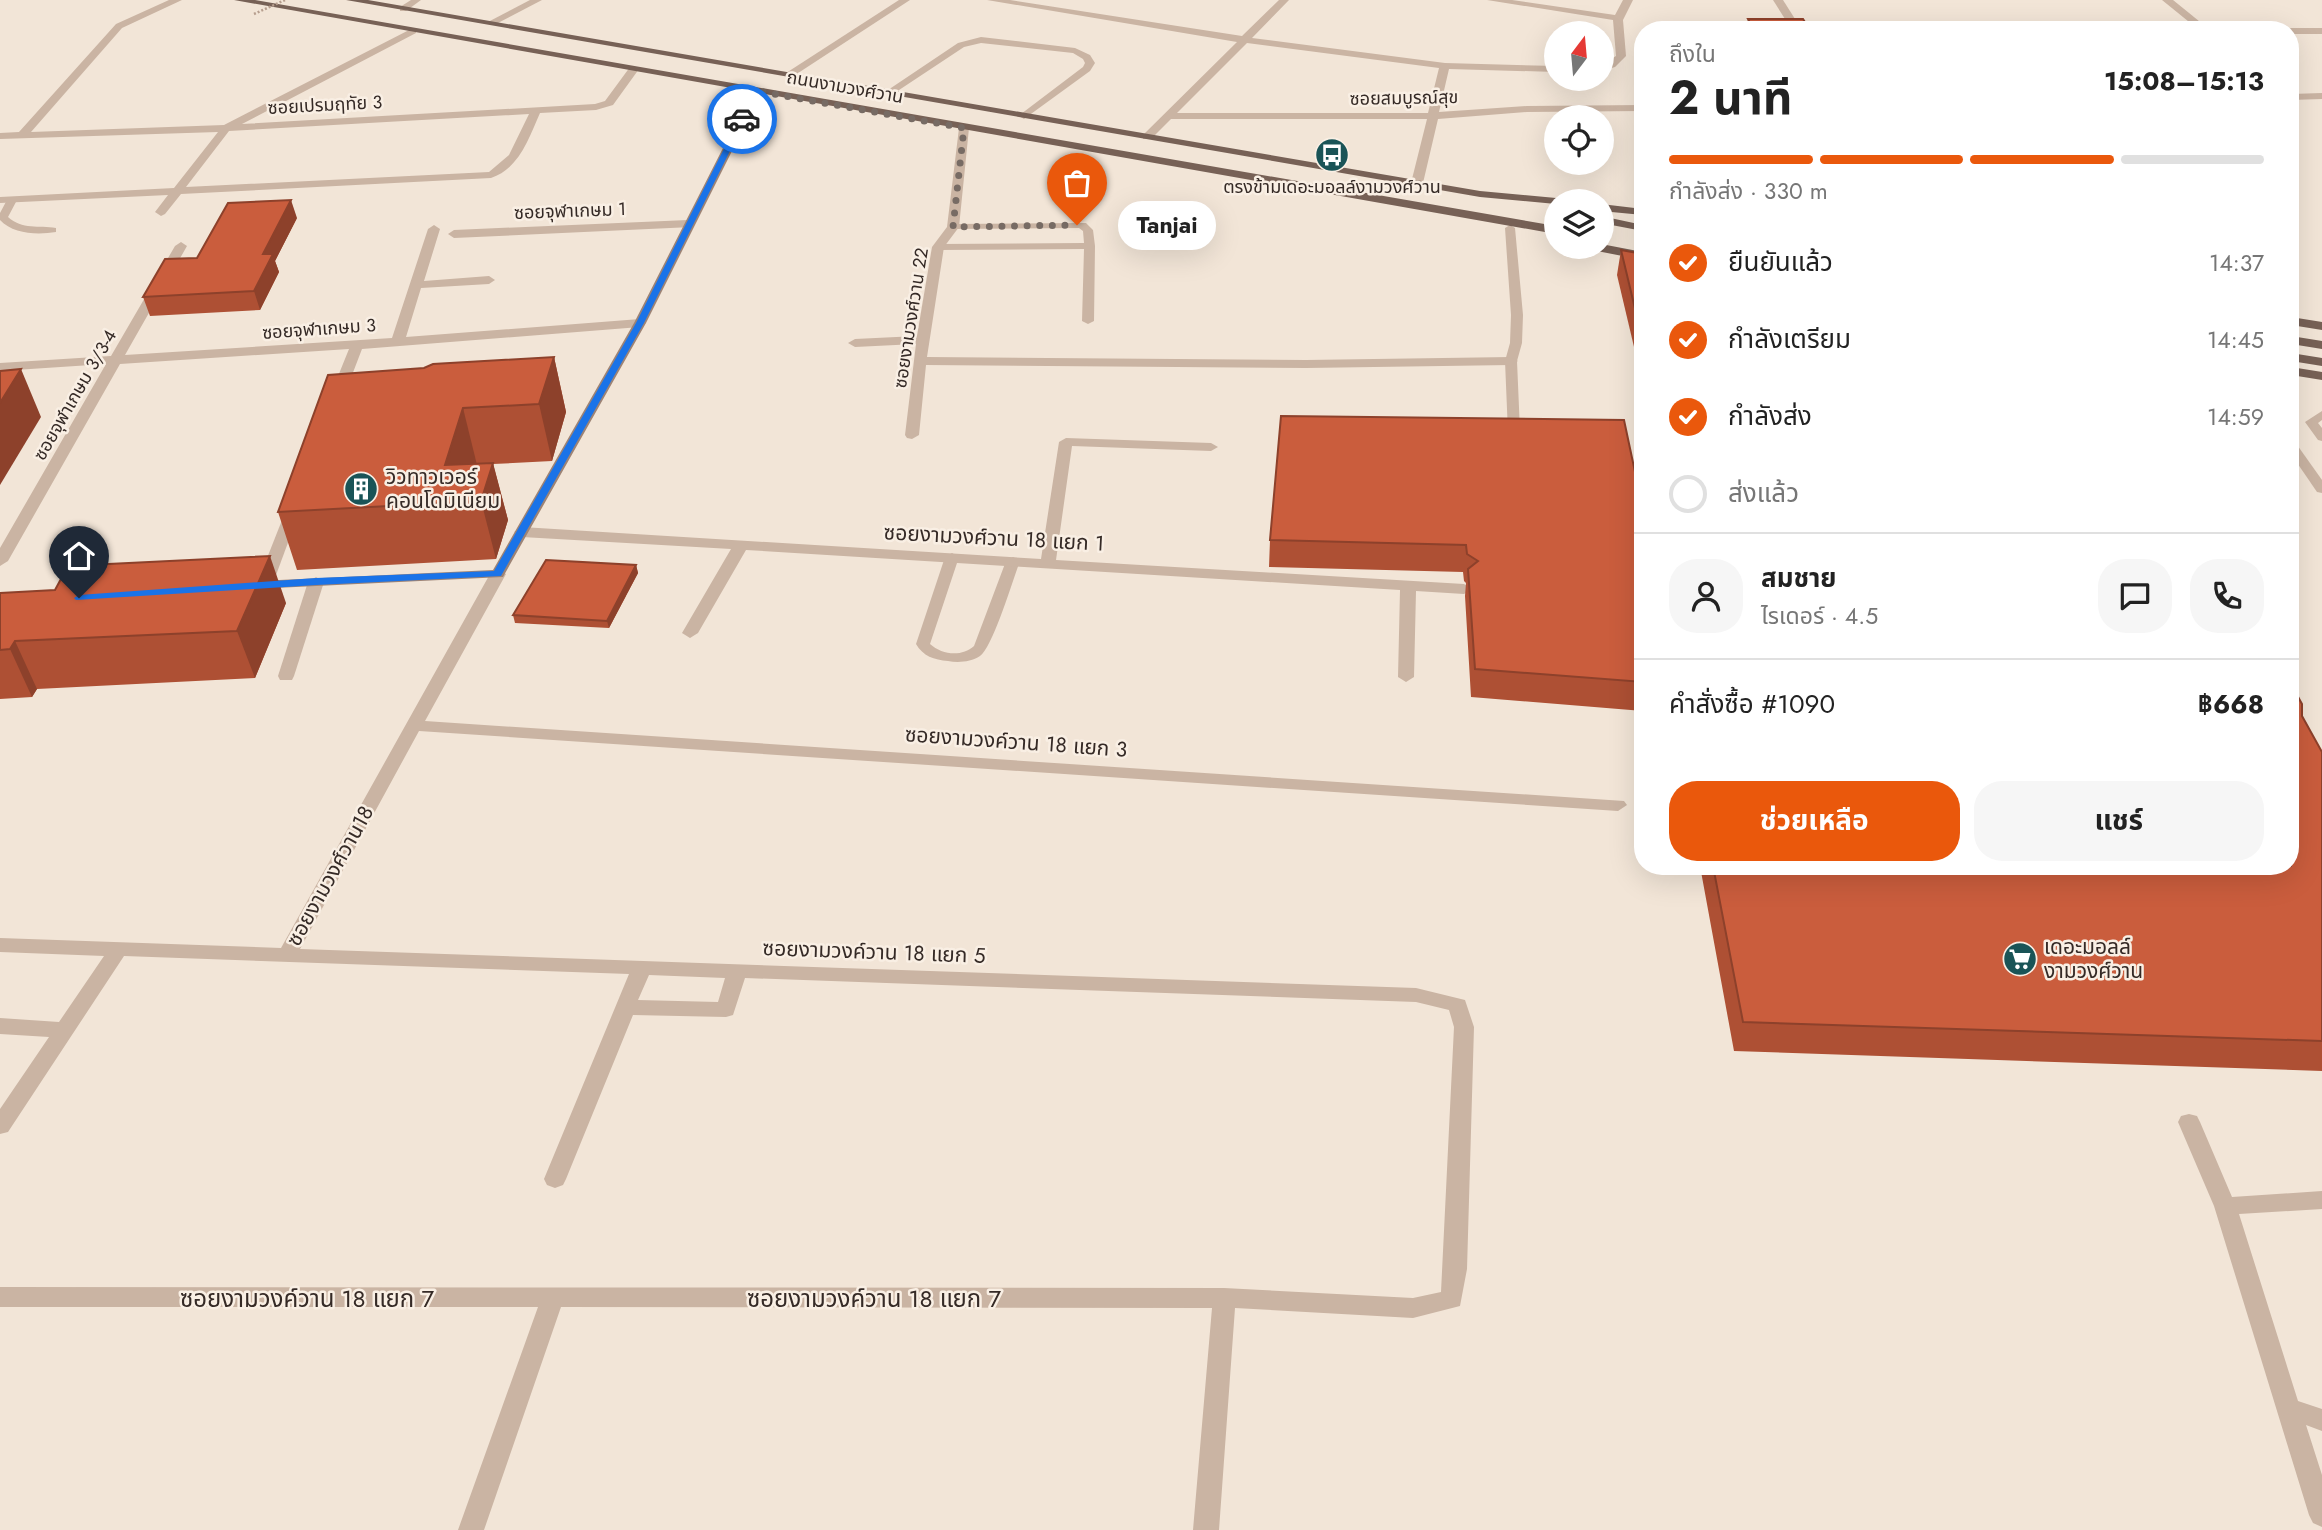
<!DOCTYPE html>
<html lang="th">
<meta charset="utf-8">
<style>
:root{--surface:#fff;--page:#f6f6f6;--text:#222;--muted:#767676;--line:#e0e0e0;--accent:#ea580c}
body{margin:0;font-family:Jost,"Noto Sans Thai",sans-serif;background:var(--page);color:var(--text);height:100vh;display:flex;flex-direction:column;font-size:26px;white-space:nowrap}
*{box-sizing:border-box;margin:0}
p{font-size:23px;color:var(--muted)}
.icon{flex:none;width:38px;height:38px;fill:none;stroke:currentColor;stroke-width:2;stroke-linecap:round;stroke-linejoin:round}
.map{position:relative;flex:1;overflow:hidden}
.drawer{position:absolute;left:1634px;top:21px;width:665px;height:854px;display:flex;flex-direction:column;background:var(--surface);border-radius:28px;box-shadow:0 7px 28px #0002}
.drawer>*{flex:none}
.needle{width:46px;rotate:16deg}
.buttons{position:absolute;left:1544px;top:21px;display:grid;gap:14px}
.buttons a{display:grid;place-items:center;width:70px;height:70px;border-radius:50%;background:var(--surface);box-shadow:0 7px 28px #0002;font-size:35px}
.pin{position:absolute;display:grid;place-items:center;width:60px;height:60px;color:#fff;margin:-72px -30px;border-radius:50% 50% 50% 0;rotate:-45deg;box-shadow:0 0 7px #0007}
.pin .icon{rotate:45deg}
.courier{position:absolute;display:grid;place-items:center;width:70px;height:70px;margin:-35px;border:5px solid #1a73e8;border-radius:50%;background:#fff;color:#222;box-shadow:0 2px 9px #0007}
.bubble{position:absolute;height:49px;border-radius:24px;background:var(--surface);box-shadow:0 7px 28px #0002;font-size:23px;font-weight:700;line-height:49px;text-align:center}
.summary em{font-style:normal;font-weight:700}
.summary div{display:flex;flex-direction:column-reverse}
.summary{display:flex;align-items:center;justify-content:space-between;height:119px;padding:0 35px}
h1{font-size:46px;font-weight:700;line-height:52px}
.bar{display:grid;grid-template-columns:repeat(4,1fr);gap:10px 7px;align-content:center;height:84px;padding:0 35px}
.bar i{height:9px;border-radius:5px;background:var(--line)}
.bar .on{background:var(--accent)}
.bar p{grid-column:span 4}
.line{display:flex;align-items:center;gap:18px;padding:0 35px;border-top:2px solid var(--line)}
.line div{flex:1}
.round{display:grid;place-items:center;flex:none;width:74px;height:74px;border-radius:28px;background:var(--page)}
ol{padding:0 35px;list-style:none}
li{display:flex;align-items:center;gap:21px;height:77px}
li p{margin-inline-start:auto}
li .icon{padding:7px;border-radius:50%;background:var(--accent);color:#fff;stroke-width:4}
li:last-child{color:var(--muted)}
li i{width:38px;height:38px;border:4px solid var(--line);border-radius:50%}
.primary-button{display:flex;gap:14px;margin-top:auto;padding:14px 35px}
.primary-button a{flex:1;height:80px;border-radius:28px;background:var(--accent);color:#fff;font-size:28px;font-weight:700;line-height:80px;text-align:center}
.primary-button a+a{background:var(--page);color:var(--text)}
.map>svg:first-child{display:block}
</style>
<div class="map">
<svg width="2322" height="1530" viewBox="0 0 2322 1530">
<rect width="100%" height="100%" fill="#f2e5d7"/>
<g fill="none" stroke-linecap="round" stroke-linejoin="round">
<!-- lane -->
<g fill="#cab4a3" fill-rule="evenodd">
<polygon points="411,0 421,0 406,11 400,11 400,7"/>
<polygon points="981,37 1075,48 1090,55 1095,63 1090,71 1024,119 1019,116 1021,114 1083,67 1085,63 1083,59 1073,53 981,43 964,47 893,94 885,92 958,43"/>
<path d="M12,197L17,200L8,217C22,230 39,225 56,228V232C37,235 13,234 0,220V213L8,198Z"/>
<polygon points="1086,223 1093,230 1095,246 1094,321 1088,324 1082,321 1084,249 938,250 933,247 938,244 1084,243 1083,231 1079,228 949,229 948,227 953,224"/>
<polygon points="1510,225 1515,228 1523,315 1522,343 1517,361 1520,431 1525,434 1519,438 1508,433 1505,361 1510,343 1511,315 1505,228"/>
<polygon points="2322,411 2322,420 2318,423 2322,428 2322,441 2318,440 2305,422"/>
<polygon points="2291,441 2295,442 2322,480 2322,493 2317,492 2291,454"/>
<path d="M952,553L959,557L930,644C942,655 962,657 974,646L1006,561L1013,557L1020,561C1013,579 993,647 980,656C971,662 958,663 948,661C934,660 923,656 916,644L945,557Z"/>
</g>
<!-- street -->
<g fill="#cab4a3" fill-rule="evenodd">
<path d="M169,0H182L122,28L31,132L224,125L413,28L416,29V33L242,124L595,104L605,101L630,67L639,69L613,105L596,110L540,113C529,138 519,169 491,178L181,194L165,214L161,216L155,212L168,195L0,203V197L174,188L218,132L0,139V133L19,132L116,24ZM529,114L509,155L489,172L186,187L229,131Z"/>
<polygon points="530,0 542,0 494,25 486,23"/>
<polygon points="899,0 910,0 792,77 783,75"/>
<path d="M987,0H1010L1242,36L1279,0H1289L1252,38L1445,63L1556,66V72L1449,69L1439,112L1527,106L1643,105V111L1527,112L1438,119L1423,183L1417,186L1411,183L1427,119H1171L1151,139H1143V135L1237,42ZM1247,43L1439,68L1428,113H1177Z"/>
<polygon points="1487,0 1512,0 1615,15 1623,0 1633,0 1623,20 1626,56 1615,67 1601,71 1601,65 1616,56 1613,20"/>
<polygon points="1773,0 1783,0 1802,30 1792,30"/>
<polygon points="2162,0 2173,0 2210,30 2199,30"/>
<polygon points="2291,28 2322,28 2322,34 2291,34 2291,30 2287,30"/>
<polygon points="2322,93 2322,99 2291,100 2291,94"/>
<polygon points="964,125 969,128 959,227 944,247 927,357 1306,360 1511,357 1518,361 1511,365 1306,368 926,365 919,435 912,439 907,438 905,435 916,344 855,347 848,343 855,339 917,336 932,247 947,227 959,128"/>
<polygon points="688,220 692,221 692,227 454,238 448,234 454,230"/>
<polygon points="434,225 440,229 424,281 489,276 495,280 489,284 421,288 406,337 640,319 646,323 640,327 362,349 344,396 337,400 330,396 349,349 120,364 8,561 0,566 0,548 106,364 0,371 0,363 111,356 175,246 181,242 187,246 125,355 392,338 428,229"/>
<polygon points="1066,438 1211,443 1218,447 1211,451 1072,446 1056,560 1464,584 1472,589 1464,594 1416,591 1414,677 1406,682 1398,677 1400,590 746,550 698,633 690,638 682,633 731,549 522,537 514,532 522,527 1041,559 1059,442"/>
<polygon points="293,506 300,510 272,586 264,591 258,589 256,586 286,510"/>
<path d="M498,569L506,574L425,721L1624,801L1627,805L1618,811L419,731L300,949L1416,988L1465,1000L1474,1027L1467,1269L1460,1306L1413,1318L1235,1308L1219,1530H1193L1212,1308L561,1307L484,1530H458L538,1307H0V1287L1224,1288L1413,1298L1441,1292L1454,1027L1449,1010L1416,1002L745,978L733,1015L726,1017L633,1015L566,1179L563,1185L555,1188L547,1185L544,1179L629,974L124,956L8,1132L0,1134V1109L49,1037L0,1034V1018L59,1022L104,956L0,952V938L281,948L490,574ZM649,975L725,978L718,1002L638,1000Z"/>
<polygon points="316,577 324,582 294,676 292,680 280,680 278,676 308,582"/>
<polygon points="2189,1114 2197,1116 2200,1122 2232,1197 2322,1191 2322,1209 2239,1214 2298,1401 2322,1409 2322,1431 2306,1425 2322,1475 2322,1527 2313,1523 2309,1515 2214,1206 2178,1122 2181,1116"/>
</g>
<!-- secondary -->
<polygon fill="#9d8375" fill-rule="evenodd" points="757,88 762,91 646,323 503,577 252,589 250,586 258,581 493,570 634,323 752,91"/>
<!-- primary -->
<g fill="#776156" fill-rule="evenodd">
<polygon points="234,0 255,0 1556,226 1556,234"/>
<polygon points="346,0 368,0 1480,191 1556,198 1562,201 1556,201 1556,204 1480,197"/>
<polygon points="1601,204 1643,209 1643,215 1601,211"/>
<polygon points="1601,216 1643,225 1643,231 1601,223"/>
<polygon points="1601,244 1643,252 1643,260 1597,251 1591,247 1601,247"/>
<polygon points="2291,317 2322,322 2322,330 2291,325"/>
<polygon points="2291,336 2322,341 2322,349 2291,344"/>
<polygon points="2291,353 2322,358 2322,366 2291,361"/>
<polygon points="2291,367 2322,372 2322,380 2291,375"/>
</g>
<!-- path-bridge -->
<polyline stroke="#b69e8e" stroke-width="2.5" stroke-dasharray="2 2" stroke-linecap="butt" points="254,14 285,0"/>
</g>
<!-- wall -->
<g fill="#ae5034">
<polygon points="1748,19 1810,30 1746,30"/>
<polygon points="297,218 275,261 279,272 260,310 150,316 143,297 197,258"/>
<polygon points="1621,250 1643,254 1643,385 1617,275"/>
<polygon points="554,357 566,412 552,461 493,464 508,520 496,559 297,570 278,512 424,368"/>
<polygon points="1641,421 1643,421 1643,473 1637,447"/>
<polygon points="1638,486 1643,488 1643,711 1471,697 1465,596 1466,583 1464,581 1463,572 1269,567 1270,540"/>
<polygon points="636,565 638,573 609,628 515,623 513,615"/>
<polygon points="55,590 286,603 255,678 37,689 32,697 0,699 0,593"/>
<polygon points="2302,716 2322,752 2322,1071 1734,1051 1700,866 2291,866"/>
</g>
<!-- shaded-wall -->
<g fill="#8d412b">
<polygon points="291,200 297,218 275,261 279,272 260,310 254,291 263,254"/>
<polygon points="554,357 566,412 552,461 539,404"/>
<polygon points="21,369 41,417 0,485 0,403"/>
<polygon points="463,408 477,465 445,465"/>
<polygon points="493,463 508,520 496,559 481,501"/>
<polygon points="270,556 286,603 255,678 237,631"/>
<polygon points="636,565 638,573 609,628 607,621"/>
<polygon points="15,641 37,689 32,697 10,649"/>
</g>
<!-- building -->
<g fill="#ca5d3d" stroke="#8d412b" stroke-width="2">
<polygon points="1748,19 1803,19 1810,30 1754,30"/>
<polygon points="291,200 263,254 273,254 254,291 143,297 165,259 197,258 228,203"/>
<polygon points="1621,250 1643,254 1643,342"/>
<polygon points="554,357 539,404 463,408 445,465 493,463 481,501 278,512 328,375 424,368 433,364"/>
<polygon points="21,369 0,403 0,371"/>
<polygon points="1281,416 1624,420 1638,486 1643,488 1643,682 1475,669 1468,569 1478,561 1467,554 1466,545 1270,540"/>
<polygon points="270,556 237,631 15,641 10,649 0,650 0,593 55,590 68,566"/>
<polygon points="546,560 636,565 607,621 513,615"/>
<polygon points="2291,684 2302,704 2302,716 2322,752 2322,1041 1743,1022 1713,866 2291,866"/>
</g>
<!-- route -->
<polygon fill="#1a73e8" points="742,117 746,119 644,323 501,576 316,585 76,600 74,598 79,595 316,578 494,571 636,323 739,119"/>
<g fill="none" stroke-linecap="round" stroke-linejoin="round">
<!-- done -->
<polyline stroke="#776b64" stroke-width="7" stroke-dasharray="0 12.6" points="742,119 757,91 964,128 953,227 1077,225"/>
</g>
<!-- icons -->
<defs>
<g id="bus-disc" transform="scale(1.75)"><circle r="9.5" fill="#1a5457" stroke="#f9efe4"/><path d="M-5-6H5V4H4V6H2V4H-2V6H-4V4H-5ZM-3.5-4V0h7V-4ZM-3.5 1.2v1.5H-2V1.2ZM2 1.2v1.5H3.5V1.2Z" fill="#fff"/></g>
<g id="building-disc" transform="scale(1.75)"><circle r="9.5" fill="#1a5457" stroke="#f9efe4"/><path d="M-4-6H4V6H1V3H-1V6H-4ZM-2.5-4.3h1.7v1.8h-1.7ZM.8-4.3h1.7v1.8H.8ZM-2.5-1h1.7V.8h-1.7ZM.8-1h1.7V.8H.8Z" fill="#fff"/></g>
<g id="supermarket-disc" transform="scale(1.75)"><circle r="9.5" fill="#1a5457" stroke="#f9efe4"/><path d="M-6-5.5h2.5l.6 2H6L4.5 2H-2.5L-4.4-4H-6ZM-1.5 3.2a1.3 1.3 0 1 0 .1 0ZM3 3.2a1.3 1.3 0 1 0 .1 0Z" fill="#fff"/></g>
</defs>
<g fill-rule="evenodd">
<use href="#bus-disc" x="1332" y="155"/>
<use href="#building-disc" x="361" y="489"/>
<use href="#supermarket-disc" x="2020" y="959"/>
</g>
<g text-anchor="middle" dominant-baseline="central" stroke-width="5" stroke-linejoin="round" paint-order="stroke">
<!-- far-street labels -->
<g font-size="18" fill="#352a26" stroke="#f9efe4">
<text transform="translate(845 87) rotate(10)">ถนนงามวงศ์วาน</text>
<text transform="translate(1404 98) rotate(-1)">ซอยสมบูรณ์สุข</text>
<text transform="translate(325 105) rotate(-3)">ซอยเปรมฤทัย 3</text>
<text transform="translate(570 211) rotate(-2)">ซอยจุฬาเกษม 1</text>
<text transform="translate(911 318) rotate(-81)">ซอยงามวงศ์วาน 22</text>
<text transform="translate(319 329) rotate(-4)">ซอยจุฬาเกษม 3</text>
<text transform="translate(75 395) rotate(-60)">ซอยจุฬาเกษม 3/3-4</text>
</g>
<!-- far-poi labels -->
<g font-size="18" fill="#352a26" stroke="#f9efe4">
<text x="1332" y="187">ตรงข้ามเดอะมอลล์งามวงศ์วาน</text>
</g>
<!-- poi labels -->
<g font-size="21" fill="#352a26" stroke="#f9efe4" text-anchor="start">
<text x="386" y="477">วิวทาวเวอร์<tspan x="386" dy="24">คอนโดมิเนียม</tspan></text>
<text x="2044" y="947">เดอะมอลล์<tspan x="2044" dy="24">งามวงศ์วาน</tspan></text>
</g>
<!-- street labels -->
<g font-size="21" fill="#352a26" stroke="#f9efe4">
<text transform="translate(994 538) rotate(3)">ซอยงามวงศ์วาน 18 แยก 1</text>
<text transform="translate(1016 742) rotate(4)">ซอยงามวงค์วาน 18 แยก 3</text>
<text transform="translate(330 876) rotate(-61)">ซอยงามวงศ์วาน18</text>
<text transform="translate(874 952) rotate(2)">ซอยงามวงค์วาน 18 แยก 5</text>
</g>
<!-- near-street labels -->
<g font-size="24" fill="#352a26" stroke="#f9efe4">
<text x="307" y="1298">ซอยงามวงค์วาน 18 แยก 7</text>
<text x="874" y="1298">ซอยงามวงค์วาน 18 แยก 7</text>
</g>
</g>
</svg>
<div class="buttons">
<a><svg class="needle" viewBox="-14 -14 28 28"><path d="M0-13l5 13h-10z" fill="#e53935"/><path d="M0 13l5-13h-10z" fill="#767676"/></svg></a>
<a><svg class="icon" aria-label="locate" viewBox="0 0 24 24"><circle cx="12" cy="12" r="6"/><path d="M12 2v4M12 18v4M2 12h4M18 12h4"/></svg></a>
<a><svg class="icon" aria-label="layers" viewBox="0 0 24 24"><path d="M12 4l9 5-9 5-9-5zM3 14l9 5 9-5"/></svg></a>
</div>
<div class="pin" style="left:1077px;top:225px;background:#ea580c"><svg class="icon" aria-label="bag" viewBox="0 0 24 24"><path d="M5 8h14l-1 12H6zM9 8a3 3 0 0 1 6 0"/></svg></div>
<div class="pin" style="left:79px;top:598px;background:#1f2937"><svg class="icon" aria-label="home" viewBox="0 0 24 24"><path d="M3 11l9-7 9 7M6 9v11h12V9"/></svg></div>
<div class="courier" style="left:742px;top:119px"><svg class="icon" aria-label="car" viewBox="0 0 24 24"><path d="M5 17H2v-5l4-1 3-4h7l3 4 3 1v5h-3M9 17h6M6 11h13"/><circle cx="7" cy="17" r="2"/><circle cx="17" cy="17" r="2"/></svg></div>
<div class="bubble" style="left:1118px;top:201px;width:98px">Tanjai</div>
<section class="drawer">
<div class="summary"><div><h1>2 นาที</h1><p>ถึงใน</p></div><em>15:08–15:13</em></div>
<div class="bar"><i class="on"></i><i class="on"></i><i class="on"></i><i></i><p>กำลังส่ง · 330 m</p></div>
<ol>
<li><svg class="icon" aria-label="check" viewBox="0 0 24 24"><path d="M5 12l5 5 9-10"/></svg>ยืนยันแล้ว<p>14:37</p></li>
<li><svg class="icon" aria-label="check" viewBox="0 0 24 24"><path d="M5 12l5 5 9-10"/></svg>กำลังเตรียม<p>14:45</p></li>
<li><svg class="icon" aria-label="check" viewBox="0 0 24 24"><path d="M5 12l5 5 9-10"/></svg>กำลังส่ง<p>14:59</p></li>
<li><i></i>ส่งแล้ว</li>
</ol>
<div class="line" style="height:126px"><a class="round"><svg class="icon" aria-label="person" viewBox="0 0 24 24"><circle cx="12" cy="8" r="4"/><path d="M4 21q1-7 8-7t8 7"/></svg></a><div><b>สมชาย</b><p>ไรเดอร์ · 4.5</p></div><a class="round"><svg class="icon" aria-label="chat" viewBox="0 0 24 24"><path d="M4 5h16v11H9l-5 4z"/></svg></a><a class="round"><svg class="icon" aria-label="phone" viewBox="0 0 24 24"><path d="M5 4h4l2 5-3 2q2 4 5 5l2-3 5 2v4C11 20 4 13 5 4z"/></svg></a></div>
<div class="line" style="height:91px"><div>คำสั่งซื้อ #1090</div><b>฿668</b></div>
<div class="primary-button"><a>ช่วยเหลือ</a><a>แชร์</a></div>
</section>
</div>
